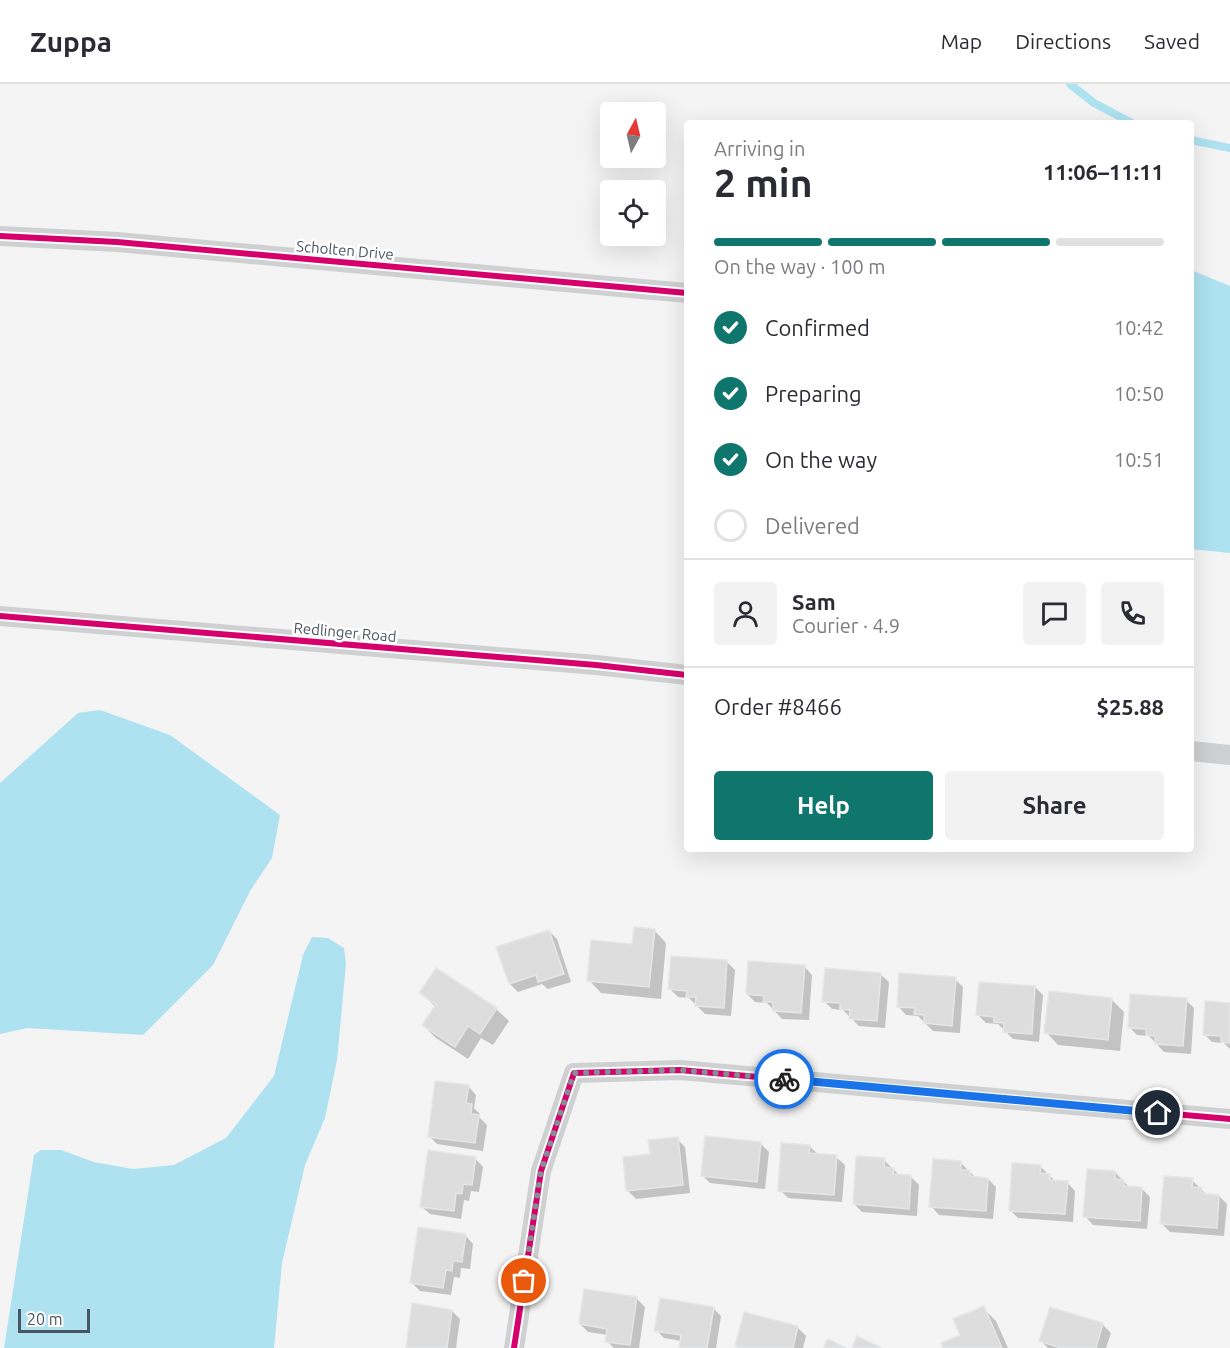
<!DOCTYPE html>
<meta charset="utf-8">
<style>
:root{--surface:#fff;--page:#f2f2f3;--text:#2b2b33;--muted:#7c7c81;--line:#e1e1e2;--accent:#0f766e}
body{margin:0;font-family:Ubuntu,sans-serif;background:var(--page);color:var(--text);height:100vh;display:flex;flex-direction:column;font-size:22px;white-space:nowrap}
*{box-sizing:border-box;margin:0}
p{font-size:20px;color:var(--muted)}
.icon{flex:none;width:33px;height:33px;fill:none;stroke:currentColor;stroke-width:2;stroke-linecap:round;stroke-linejoin:round}
.map{position:relative;flex:1;overflow:hidden}
.side{position:absolute;left:684px;top:36px;width:510px;height:732px;display:flex;flex-direction:column;background:var(--surface);border-radius:6px;box-shadow:0 6px 24px #0002}
.side>*{flex:none}
.needle{width:39px;rotate:8deg}
.controls{position:absolute;left:600px;top:18px;display:grid;gap:12px}
.controls a{display:grid;place-items:center;width:66px;height:66px;border-radius:6px;background:var(--surface);box-shadow:0 6px 24px #0002;font-size:30px}
.scale{position:absolute;left:18px;bottom:15px;width:72px;box-sizing:border-box;padding-left:6px;border:3px solid #4a5661;border-top:0;font-size:16px;line-height:21px;white-space:nowrap;color:#4a5661;-webkit-text-stroke:4px #fff;paint-order:stroke}
.pin{position:absolute;display:grid;place-items:center;width:51px;height:51px;color:#fff;margin:-26px;border:3px solid #fff;border-radius:50%;box-shadow:0 2px 6px #0007}
.courier{position:absolute;display:grid;place-items:center;width:60px;height:60px;margin:-30px;border:4px solid #1a73e8;border-radius:50%;background:#fff;color:#222;box-shadow:0 2px 8px #0007}
.summary em{font-style:normal;font-weight:700}
.summary div{display:flex;flex-direction:column-reverse}
.summary{display:flex;align-items:center;justify-content:space-between;height:102px;padding:0 30px}
h1{font-size:39px;font-weight:700;line-height:45px}
.bar{display:grid;grid-template-columns:repeat(4,1fr);gap:9px 6px;align-content:center;height:72px;padding:0 30px}
.bar i{height:8px;border-radius:4px;background:var(--line)}
.bar .current{background:var(--accent)}
.bar p{grid-column:span 4}
.line{display:flex;align-items:center;gap:15px;padding:0 30px;border-top:2px solid var(--line)}
.line div{flex:1}
.round{display:grid;place-items:center;flex:none;width:63px;height:63px;border-radius:6px;background:var(--page)}
ol{padding:0 30px;list-style:none}
li{display:flex;align-items:center;gap:18px;height:66px}
li p{margin-inline-start:auto}
li .icon{padding:6px;border-radius:50%;background:var(--accent);color:#fff;stroke-width:4}
li:last-child{color:var(--muted)}
li i{width:33px;height:33px;border:3px solid var(--line);border-radius:50%}
.button{display:flex;gap:12px;margin-top:auto;padding:12px 30px}
.button a{flex:1;height:69px;border-radius:6px;background:var(--accent);color:#fff;font-size:24px;font-weight:700;line-height:69px;text-align:center}
.button a+a{background:var(--page);color:var(--text)}
header{display:flex;align-items:center;gap:36px;box-sizing:border-box;height:84px;padding:0 30px;background:var(--surface);border-bottom:2px solid var(--line)}
header strong{font-size:28px}
nav{display:flex;gap:33px;margin-inline-start:auto;font-size:21px}
.map>svg:first-child{display:block}
</style>
<header>
<strong>Zuppa</strong>
<nav><a>Map</a><a>Directions</a><a>Saved</a></nav>
</header>
<div class="map">
<svg width="1230" height="1264" viewBox="0 0 1230 1264">
<rect width="100%" height="100%" fill="#f4f4f4"/>
<!-- water -->
<g fill="#aee2f0">
<polygon points="1191,186 1230,202 1230,469 1191,465"/>
<polygon points="100,626 170,651 280,731 272,774 250,807 213,881 143,951 27,944 0,950 0,699 78,629"/>
<polygon points="312,853 328,854 344,864 346,880 337,976 325,1034 305,1081 282,1179 274,1264 4,1264 34,1071 41,1066 61,1066 94,1078 133,1085 174,1081 226,1054 274,992 303,871"/>
</g>
<!-- shadow -->
<g fill="#0003">
<polygon points="654,846 666,859 661,915 601,909 589,896"/>
<polygon points="549,847 557,855 571,898 548,905 542,900 518,908 510,900"/>
<polygon points="727,878 735,886 731,932 705,930 689,914 678,913 670,905"/>
<polygon points="804,882 812,891 809,936 782,935 767,919 755,918 747,910"/>
<polygon points="880,890 889,898 885,944 859,942 843,926 832,925 824,917"/>
<polygon points="955,895 963,903 960,949 933,947 918,932 906,931 898,922"/>
<polygon points="1035,903 1043,911 1039,958 1013,955 998,940 986,939 978,931"/>
<polygon points="421,909 496,925 509,937 493,961 481,954 468,975 436,954 423,941 436,923"/>
<polygon points="1112,916 1124,928 1120,967 1058,961 1046,948"/>
<polygon points="1186,916 1194,924 1191,970 1164,968 1149,952 1137,951 1129,943"/>
<polygon points="1230,921 1230,965 1224,959 1212,958 1204,950"/>
<polygon points="468,1002 476,1011 474,1024 480,1030 479,1033 487,1041 483,1067 437,1060 429,1052"/>
<polygon points="677,1055 685,1063 690,1109 636,1115 628,1107 652,1072"/>
<polygon points="761,1060 769,1068 765,1105 710,1099 702,1091"/>
<polygon points="809,1062 818,1070 836,1073 845,1081 842,1118 788,1114 780,1106"/>
<polygon points="475,1074 483,1083 479,1108 471,1107 469,1117 464,1116 461,1135 430,1130 421,1122"/>
<polygon points="884,1076 900,1092 911,1093 919,1101 917,1132 862,1128 854,1120"/>
<polygon points="961,1079 976,1094 988,1095 996,1103 993,1135 939,1131 931,1122"/>
<polygon points="1040,1082 1055,1097 1067,1098 1075,1107 1073,1138 1018,1134 1010,1126"/>
<polygon points="1115,1088 1130,1104 1142,1105 1150,1113 1147,1145 1093,1141 1085,1132"/>
<polygon points="1192,1096 1207,1111 1219,1112 1227,1120 1224,1152 1170,1148 1162,1140"/>
<polygon points="465,1151 473,1160 470,1185 461,1184 460,1194 454,1193 451,1211 420,1207 412,1199"/>
<polygon points="637,1215 645,1223 639,1264 614,1264 607,1257 608,1251 588,1248 580,1240"/>
<polygon points="713,1224 721,1232 716,1264 681,1264 682,1257 664,1254 656,1246"/>
<polygon points="983,1224 996,1237 1008,1264 944,1264 962,1252"/>
<polygon points="452,1227 460,1235 456,1264 407,1264"/>
<polygon points="1102,1240 1111,1249 1106,1264 1048,1264 1041,1257"/>
<polygon points="798,1244 806,1252 803,1264 738,1264 736,1262"/>
</g>
<g fill="none" stroke-linecap="round" stroke-linejoin="round">
<!-- stream -->
<g stroke="#aee2f0" stroke-width="8">
<polyline points="1070,0 1094,19 1132,39"/>
<polyline points="1191,56 1230,64"/>
</g>
</g>
<!-- building -->
<g fill="#ddddde" stroke="#e5e6e7" stroke-width="1.5">
<polygon points="634,843 655,845 649,903 587,897 591,856 632,860"/>
<polygon points="549,846 564,890 538,898 536,891 509,900 496,863"/>
<polygon points="671,872 727,876 724,924 695,922 696,913 686,913 687,907 668,905"/>
<polygon points="748,877 805,881 801,929 773,927 773,918 763,918 764,912 746,910"/>
<polygon points="436,884 497,924 480,950 468,942 455,963 422,941 436,920 419,909"/>
<polygon points="825,884 881,889 877,937 849,935 850,926 840,925 840,919 822,918"/>
<polygon points="899,889 956,893 952,942 924,939 924,931 914,930 915,924 897,923"/>
<polygon points="979,898 1035,902 1032,950 1003,948 1004,939 994,938 994,933 976,931"/>
<polygon points="1049,907 1112,914 1108,956 1044,949"/>
<polygon points="1130,910 1187,914 1183,962 1155,960 1155,952 1146,951 1146,945 1128,944"/>
<polygon points="1205,917 1230,919 1230,959 1221,958 1221,952 1203,951"/>
<polygon points="435,997 469,1001 466,1019 472,1020 471,1030 479,1031 475,1059 428,1053"/>
<polygon points="705,1052 761,1058 757,1098 701,1092"/>
<polygon points="678,1053 683,1101 626,1107 623,1073 650,1070 648,1056"/>
<polygon points="781,1059 810,1061 809,1069 837,1071 834,1111 778,1107"/>
<polygon points="428,1066 476,1073 472,1101 463,1100 462,1110 456,1109 454,1127 420,1123"/>
<polygon points="856,1072 885,1074 884,1083 894,1084 893,1090 911,1091 909,1125 853,1120"/>
<polygon points="933,1075 961,1077 961,1086 970,1086 970,1092 988,1094 986,1127 929,1123"/>
<polygon points="1012,1079 1041,1081 1040,1089 1050,1090 1050,1096 1068,1097 1065,1130 1009,1127"/>
<polygon points="1087,1085 1115,1087 1115,1095 1124,1096 1124,1102 1142,1103 1140,1137 1083,1133"/>
<polygon points="1164,1092 1193,1094 1192,1103 1202,1104 1201,1109 1219,1111 1217,1144 1160,1140"/>
<polygon points="418,1143 466,1150 462,1178 453,1177 452,1187 446,1186 443,1204 410,1199"/>
<polygon points="584,1205 637,1213 630,1261 605,1258 607,1245 579,1240"/>
<polygon points="660,1214 714,1223 707,1264 679,1264 681,1251 654,1247"/>
<polygon points="412,1219 452,1226 447,1264 406,1264"/>
<polygon points="984,1222 1002,1264 943,1264 941,1259 960,1251 953,1235"/>
<polygon points="1050,1223 1103,1239 1096,1264 1061,1264 1039,1257"/>
<polygon points="744,1228 798,1242 793,1264 741,1264 735,1262"/>
<polygon points="857,1252 882,1264 852,1264"/>
<polygon points="828,1255 846,1264 823,1264"/>
</g>
<g fill="none" stroke-linecap="round" stroke-linejoin="round">
<!-- street -->
<g stroke="#ced0d2" stroke-width="20">
<polyline points="0,152 117,158 687,209"/>
<polyline points="0,532 596,581 687,591"/>
<polyline points="1191,667 1230,671"/>
<polyline points="514,1264 541,1087 574,989 680,986 1230,1035"/>
</g>
<!-- cycleway casing -->
<g stroke="#fff" stroke-width="10">
<g id="cycleway">
<polyline points="0,152 117,158 687,209"/>
<polyline points="0,532 596,581 687,591"/>
<polyline points="514,1264 541,1087 574,989 680,986 1230,1035"/>
</g>
</g>
<!-- cycleway -->
<use href="#cycleway" stroke="#d6006c" stroke-width="6"/>
</g>
<g fill="none" stroke-linecap="round" stroke-linejoin="round">
<!-- done -->
<polyline stroke="#868d94" stroke-width="6" stroke-dasharray="0 10.8" points="524,1197 541,1087 574,989 680,986 784,995"/>
<!-- route -->
<polyline stroke="#1a73e8" stroke-width="8" points="784,995 1158,1029"/>
</g>
<g text-anchor="middle" dominant-baseline="central" stroke-width="5" stroke-linejoin="round" paint-order="stroke">
<!-- street labels -->
<g font-size="15" fill="#4a5661" stroke="#fff">
<text transform="translate(345 166) rotate(5)">Scholten Drive</text>
<text transform="translate(345 548) rotate(5)">Redlinger Road</text>
</g>
</g>
</svg>
<div class="controls">
<a><svg class="needle" viewBox="-14 -14 28 28"><path d="M0-13l5 13h-10z" fill="#e53935"/><path d="M0 13l5-13h-10z" fill="#7c7c81"/></svg></a>
<a><svg class="icon" aria-label="locate" viewBox="0 0 24 24"><circle cx="12" cy="12" r="6"/><path d="M12 2v4M12 18v4M2 12h4M18 12h4"/></svg></a>
</div>
<div class="scale">20 m</div>
<div class="pin" style="left:524px;top:1197px;background:#ea580c"><svg class="icon" aria-label="bag" viewBox="0 0 24 24"><path d="M5 8h14l-1 12H6zM9 8a3 3 0 0 1 6 0"/></svg></div>
<div class="pin" style="left:1158px;top:1029px;background:#1f2937"><svg class="icon" aria-label="home" viewBox="0 0 24 24"><path d="M3 11l9-7 9 7M6 9v11h12V9"/></svg></div>
<div class="courier" style="left:784px;top:995px"><svg class="icon" aria-label="bike" viewBox="0 0 24 24"><circle cx="6" cy="16" r="4"/><circle cx="18" cy="16" r="4"/><path d="M6 16l4-8h5l3 8M10 8l3 8H6M13 5h3"/></svg></div>
<section class="side">
<div class="summary"><div><h1>2 min</h1><p>Arriving in</p></div><em>11:06–11:11</em></div>
<div class="bar"><i class="current"></i><i class="current"></i><i class="current"></i><i></i><p>On the way · 100 m</p></div>
<ol>
<li><svg class="icon" aria-label="check" viewBox="0 0 24 24"><path d="M5 12l5 5 9-10"/></svg>Confirmed<p>10:42</p></li>
<li><svg class="icon" aria-label="check" viewBox="0 0 24 24"><path d="M5 12l5 5 9-10"/></svg>Preparing<p>10:50</p></li>
<li><svg class="icon" aria-label="check" viewBox="0 0 24 24"><path d="M5 12l5 5 9-10"/></svg>On the way<p>10:51</p></li>
<li><i></i>Delivered</li>
</ol>
<div class="line" style="height:108px"><a class="round"><svg class="icon" aria-label="person" viewBox="0 0 24 24"><circle cx="12" cy="8" r="4"/><path d="M4 21q1-7 8-7t8 7"/></svg></a><div><b>Sam</b><p>Courier · 4.9</p></div><a class="round"><svg class="icon" aria-label="chat" viewBox="0 0 24 24"><path d="M4 5h16v11H9l-5 4z"/></svg></a><a class="round"><svg class="icon" aria-label="phone" viewBox="0 0 24 24"><path d="M5 4h4l2 5-3 2q2 4 5 5l2-3 5 2v4C11 20 4 13 5 4z"/></svg></a></div>
<div class="line" style="height:78px"><div>Order #8466</div><b>$25.88</b></div>
<div class="button"><a>Help</a><a>Share</a></div>
</section>
</div>
